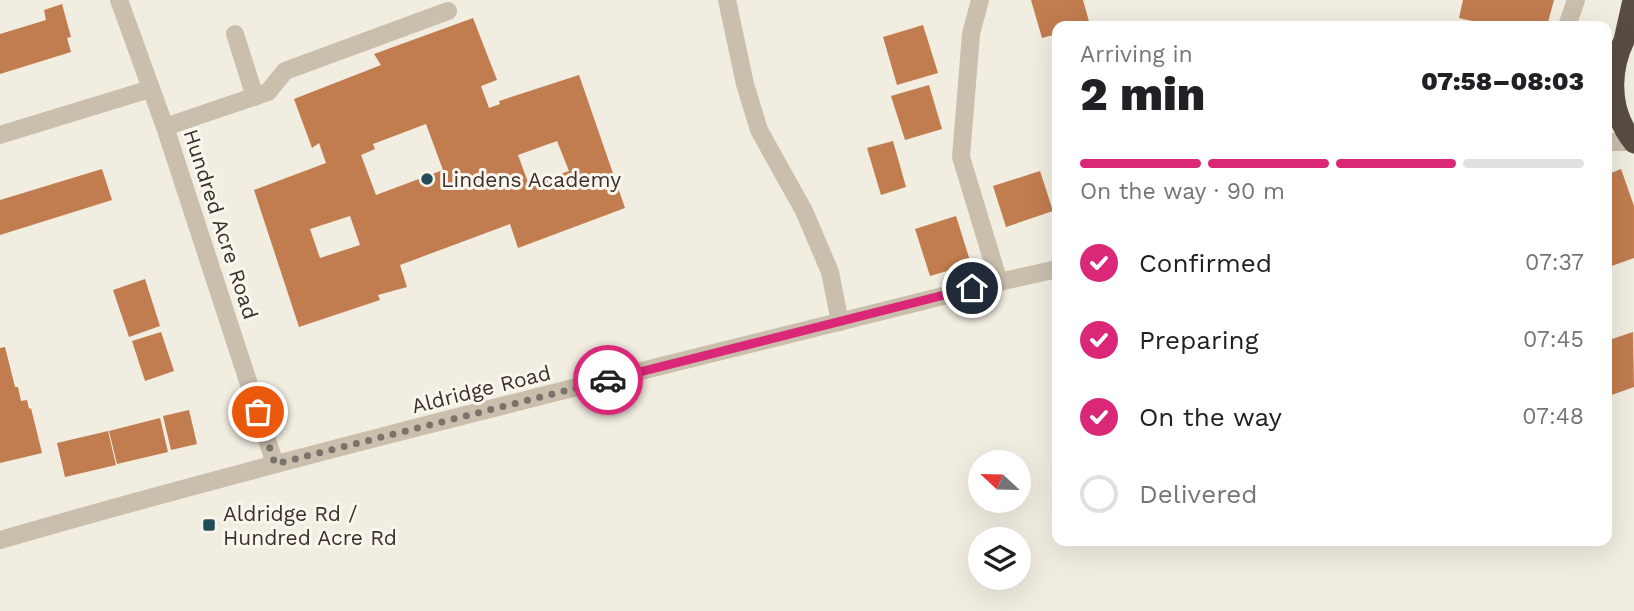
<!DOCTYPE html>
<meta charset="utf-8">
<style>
:root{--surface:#fff;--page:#f2f2f2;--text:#202124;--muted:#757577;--line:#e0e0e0;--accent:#db2777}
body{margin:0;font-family:"Work Sans",sans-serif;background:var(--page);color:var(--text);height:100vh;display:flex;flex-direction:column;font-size:26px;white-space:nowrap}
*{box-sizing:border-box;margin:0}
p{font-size:23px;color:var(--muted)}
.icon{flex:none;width:38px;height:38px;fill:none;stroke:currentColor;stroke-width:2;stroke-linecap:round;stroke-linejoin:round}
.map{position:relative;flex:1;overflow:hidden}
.drawer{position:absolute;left:1052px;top:21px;width:560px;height:525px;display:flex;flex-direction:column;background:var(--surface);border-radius:14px;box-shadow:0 7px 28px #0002}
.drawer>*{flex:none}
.needle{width:46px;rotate:292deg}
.tools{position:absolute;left:968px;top:450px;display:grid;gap:14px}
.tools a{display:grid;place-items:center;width:63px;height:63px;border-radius:50%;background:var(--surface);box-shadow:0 7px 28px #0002;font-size:35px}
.pin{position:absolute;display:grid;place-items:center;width:60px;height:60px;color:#fff;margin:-30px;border:4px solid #fff;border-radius:50%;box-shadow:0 2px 7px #0007}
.courier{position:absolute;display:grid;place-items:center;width:70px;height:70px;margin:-35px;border:5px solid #db2777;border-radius:50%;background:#fff;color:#222;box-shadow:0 2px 9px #0007}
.overview em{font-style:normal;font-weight:800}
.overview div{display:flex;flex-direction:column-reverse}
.overview{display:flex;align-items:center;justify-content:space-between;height:119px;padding:0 28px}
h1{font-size:46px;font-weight:800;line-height:52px}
.bar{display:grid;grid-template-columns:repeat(4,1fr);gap:10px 7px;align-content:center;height:84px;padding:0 28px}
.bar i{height:9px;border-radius:5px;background:var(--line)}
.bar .active{background:var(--accent)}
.bar p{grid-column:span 4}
ol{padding:0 28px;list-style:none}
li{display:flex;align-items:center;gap:21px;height:77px}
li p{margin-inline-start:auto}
li .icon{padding:7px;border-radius:50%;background:var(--accent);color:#fff;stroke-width:4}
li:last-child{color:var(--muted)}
li i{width:38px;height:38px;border:4px solid var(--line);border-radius:50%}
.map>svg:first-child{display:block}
</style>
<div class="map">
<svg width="1634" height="611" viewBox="0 0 1634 611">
<rect width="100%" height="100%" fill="#f2ede1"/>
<!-- building -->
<g fill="#c17c50" fill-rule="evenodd">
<polygon points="1031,0 1083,0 1090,25 1057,26 1057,34 1042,38"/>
<polygon points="1463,0 1554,0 1547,26 1494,26 1459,18"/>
<polygon points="62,4 71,37 67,38 71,52 0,74 0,34 46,20 44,10"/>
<path d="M473,18L497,80L481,86L489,108L500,104L499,101L579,75L625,208L518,248L510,224L400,265L407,287L378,295L380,300L299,327L254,190L326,163L319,143L312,148L294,99L381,65L374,54ZM426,124L443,170L376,195L361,155L375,149L373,144ZM557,141L569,171L529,185L518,155ZM350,216L360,245L320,258L310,229Z"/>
<polygon points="923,25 938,73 897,85 883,37"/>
<polygon points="929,85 942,129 905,140 891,96"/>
<polygon points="893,141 906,187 881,195 867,148"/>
<polygon points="102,169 112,200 0,235 0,200"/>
<polygon points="1621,169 1634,206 1634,258 1606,268 1606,175"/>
<polygon points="1040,171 1053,211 1006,227 993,186"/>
<polygon points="956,216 971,264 930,276 915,229"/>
<polygon points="145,279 160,326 129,337 113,290"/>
<polygon points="161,332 174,371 145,381 132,341"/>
<polygon points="1633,332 1634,387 1606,397 1606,341"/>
<polygon points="5,347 15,387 18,387 21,401 27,400 29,409 31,408 42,453 0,463 0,348"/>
<polygon points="189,410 197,444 171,450 163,416"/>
<polygon points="160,418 168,452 117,464 109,431"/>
<polygon points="108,431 116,465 65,477 57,443"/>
</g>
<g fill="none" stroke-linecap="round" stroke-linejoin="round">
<!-- minor -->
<g stroke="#cabfad" stroke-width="18">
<polyline points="119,0 165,127 275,464"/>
<polyline points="727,0 745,84 759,130 804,211 830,272 840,322"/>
<polyline points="980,0 971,34 961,157 999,282"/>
<polyline points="1567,26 1576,0"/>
<polyline points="235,34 255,97"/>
<polyline points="165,127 268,92 285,71 448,11"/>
<polyline points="0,135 150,89"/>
<polyline points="1606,142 1633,142"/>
<path d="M0,540C330,445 665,366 999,282L1057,269"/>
</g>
<!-- highway -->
<g stroke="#594d43" stroke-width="21">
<path d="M1634,23C1609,60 1605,107 1634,143"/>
<polyline points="1625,36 1633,0"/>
</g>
</g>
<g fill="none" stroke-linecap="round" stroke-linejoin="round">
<!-- done -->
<polyline stroke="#7a736b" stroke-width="7" stroke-dasharray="0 12.6" points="258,412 275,464 608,380"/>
<!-- route -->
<polyline stroke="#db2777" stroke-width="9" points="608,380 972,288"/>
</g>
<!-- markers -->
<g fill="#224e59" stroke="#faf6ed" stroke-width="2.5">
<circle cx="427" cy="179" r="7"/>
<rect x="202" y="518" width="14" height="14" rx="3.5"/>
</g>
<g text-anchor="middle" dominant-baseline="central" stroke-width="6" stroke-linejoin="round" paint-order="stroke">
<!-- poi labels -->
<g font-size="21" fill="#39312b" stroke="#faf6ed" text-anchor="start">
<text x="441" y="179">Lindens Academy</text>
<text x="223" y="513">Aldridge Rd /<tspan x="223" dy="24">Hundred Acre Rd</tspan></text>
</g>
<!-- street labels -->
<g font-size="21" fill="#39312b" stroke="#faf6ed">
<text transform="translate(221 224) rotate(72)">Hundred Acre Road</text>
<text transform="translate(481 389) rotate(-14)">Aldridge Road</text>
</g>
</g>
</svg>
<div class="tools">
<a><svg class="needle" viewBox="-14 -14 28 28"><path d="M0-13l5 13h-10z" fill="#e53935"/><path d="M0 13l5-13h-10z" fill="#757577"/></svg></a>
<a><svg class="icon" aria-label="layers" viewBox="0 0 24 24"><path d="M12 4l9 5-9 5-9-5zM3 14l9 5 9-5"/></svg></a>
</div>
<div class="pin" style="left:258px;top:412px;background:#ea580c"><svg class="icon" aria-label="bag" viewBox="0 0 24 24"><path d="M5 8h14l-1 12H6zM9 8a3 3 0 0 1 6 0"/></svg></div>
<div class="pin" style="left:972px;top:288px;background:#1f2937"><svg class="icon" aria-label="home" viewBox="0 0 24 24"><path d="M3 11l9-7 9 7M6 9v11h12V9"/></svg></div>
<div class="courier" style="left:608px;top:380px"><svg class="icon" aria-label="car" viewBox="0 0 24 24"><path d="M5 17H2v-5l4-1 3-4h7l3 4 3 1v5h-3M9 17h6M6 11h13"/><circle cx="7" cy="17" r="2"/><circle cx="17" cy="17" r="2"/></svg></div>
<section class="drawer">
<div class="overview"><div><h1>2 min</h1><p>Arriving in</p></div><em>07:58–08:03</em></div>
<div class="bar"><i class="active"></i><i class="active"></i><i class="active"></i><i></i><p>On the way · 90 m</p></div>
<ol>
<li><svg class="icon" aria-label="check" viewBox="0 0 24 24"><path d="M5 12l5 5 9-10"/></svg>Confirmed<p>07:37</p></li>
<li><svg class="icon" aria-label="check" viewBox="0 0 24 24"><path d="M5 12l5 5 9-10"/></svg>Preparing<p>07:45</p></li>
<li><svg class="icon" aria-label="check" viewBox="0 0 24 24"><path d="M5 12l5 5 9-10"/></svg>On the way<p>07:48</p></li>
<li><i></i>Delivered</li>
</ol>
</section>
</div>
